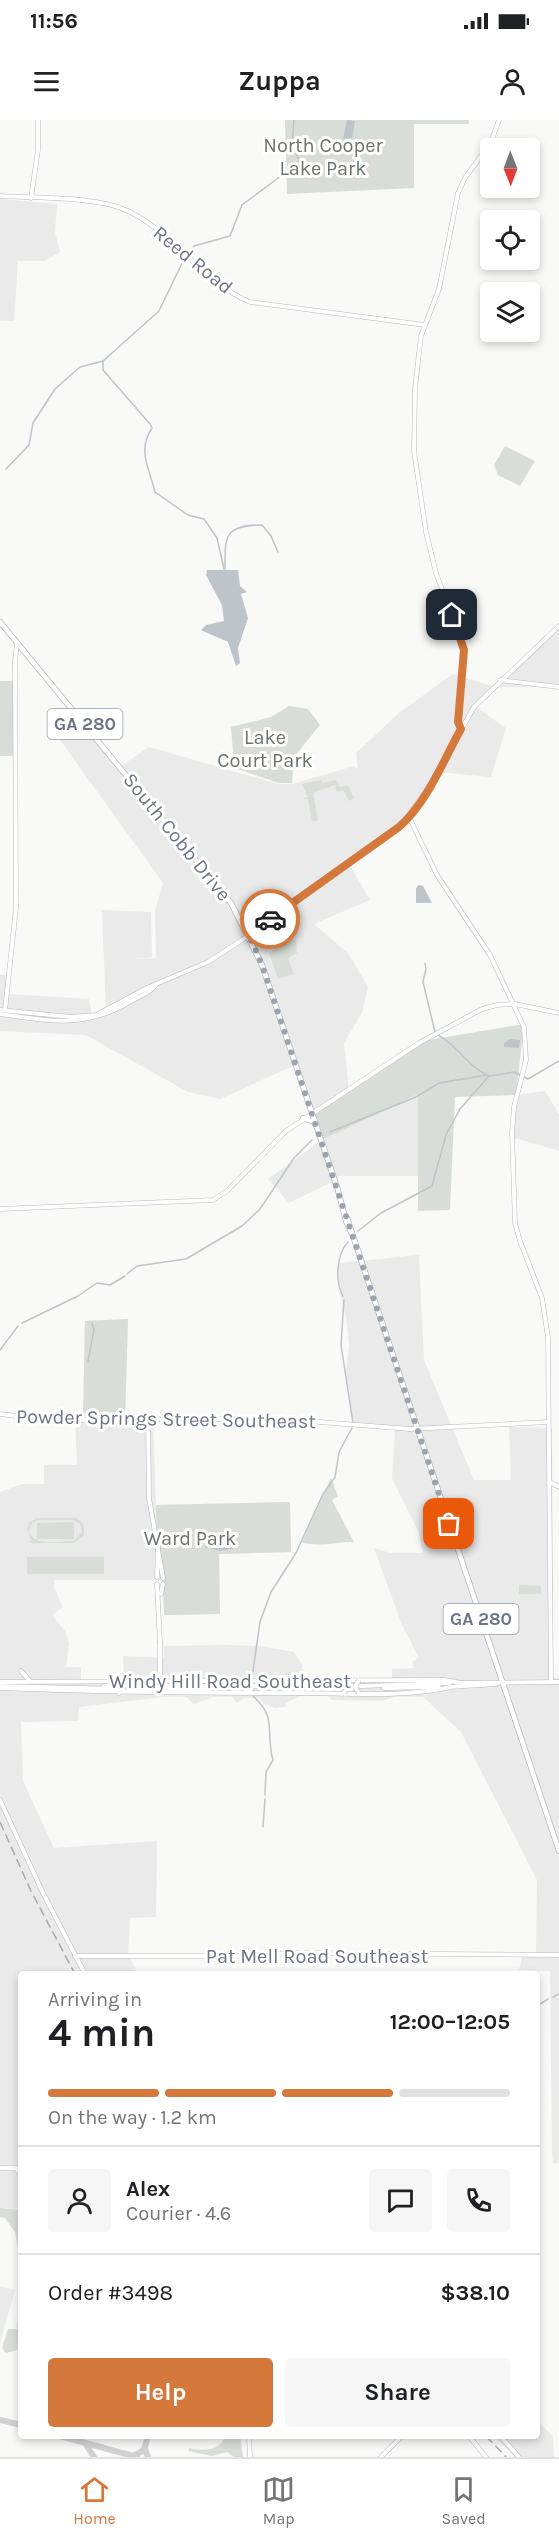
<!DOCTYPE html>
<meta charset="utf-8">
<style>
:root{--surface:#fff;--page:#f6f6f6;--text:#202124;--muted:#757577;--line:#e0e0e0;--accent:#d5783b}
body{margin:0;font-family:Karla,sans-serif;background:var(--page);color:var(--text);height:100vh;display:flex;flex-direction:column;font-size:22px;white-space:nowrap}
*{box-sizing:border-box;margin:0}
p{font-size:20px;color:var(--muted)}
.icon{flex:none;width:33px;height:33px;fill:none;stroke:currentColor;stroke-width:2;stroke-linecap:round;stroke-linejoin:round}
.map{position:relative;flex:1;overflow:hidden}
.sheet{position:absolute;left:18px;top:1851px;width:522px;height:468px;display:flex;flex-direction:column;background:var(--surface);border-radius:6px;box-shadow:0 3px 9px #0003}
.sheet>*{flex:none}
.needle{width:39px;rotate:179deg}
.controls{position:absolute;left:480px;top:18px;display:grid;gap:12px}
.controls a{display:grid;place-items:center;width:60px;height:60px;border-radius:6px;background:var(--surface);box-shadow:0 3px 9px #0003;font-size:30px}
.pin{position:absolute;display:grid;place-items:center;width:51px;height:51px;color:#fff;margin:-26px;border-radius:12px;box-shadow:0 3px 9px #0006}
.courier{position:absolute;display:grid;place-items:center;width:60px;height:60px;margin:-30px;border:4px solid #d5783b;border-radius:50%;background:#fff;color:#222;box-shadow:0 2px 8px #0007}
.summary em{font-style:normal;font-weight:700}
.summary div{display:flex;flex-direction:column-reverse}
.summary{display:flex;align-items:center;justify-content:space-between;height:102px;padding:0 30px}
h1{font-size:39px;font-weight:700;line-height:45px}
.bar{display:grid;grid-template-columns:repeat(4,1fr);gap:9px 6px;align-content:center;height:72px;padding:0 30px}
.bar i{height:8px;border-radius:4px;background:var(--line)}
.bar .on{background:var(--accent)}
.bar p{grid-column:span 4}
.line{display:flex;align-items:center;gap:15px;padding:0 30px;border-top:2px solid var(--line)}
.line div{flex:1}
.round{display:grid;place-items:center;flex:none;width:63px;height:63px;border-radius:6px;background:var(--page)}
.primary-button{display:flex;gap:12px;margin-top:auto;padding:12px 30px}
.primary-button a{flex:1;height:69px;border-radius:6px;background:var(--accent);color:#fff;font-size:24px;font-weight:700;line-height:69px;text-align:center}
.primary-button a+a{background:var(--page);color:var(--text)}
.status{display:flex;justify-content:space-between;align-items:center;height:42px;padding:0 30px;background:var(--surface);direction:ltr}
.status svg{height:16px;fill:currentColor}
header{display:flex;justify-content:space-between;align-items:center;height:78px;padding:0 30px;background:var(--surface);font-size:27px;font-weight:700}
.dock{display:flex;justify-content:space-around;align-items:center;height:84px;border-top:2px solid var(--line);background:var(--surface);font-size:16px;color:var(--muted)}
.dock a{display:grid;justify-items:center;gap:3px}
.dock .on{color:var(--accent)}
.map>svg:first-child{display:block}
</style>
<div class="status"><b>11:56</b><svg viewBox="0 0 49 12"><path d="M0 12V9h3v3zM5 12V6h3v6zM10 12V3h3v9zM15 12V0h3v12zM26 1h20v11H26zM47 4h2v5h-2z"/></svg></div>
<header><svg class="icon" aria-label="menu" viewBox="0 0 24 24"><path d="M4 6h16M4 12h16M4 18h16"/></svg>Zuppa<svg class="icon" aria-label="person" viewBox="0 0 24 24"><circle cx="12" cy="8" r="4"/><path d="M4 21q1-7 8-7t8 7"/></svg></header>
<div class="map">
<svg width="559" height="2337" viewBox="0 0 559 2337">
<rect width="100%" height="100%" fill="#f9f9f7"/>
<!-- built -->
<g fill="#eaeaea">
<polygon points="0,79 57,84 55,112 60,132 45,141 18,141 14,201 0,201"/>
<polygon points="559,510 559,567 495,567 477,588 506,608 491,657 436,652 410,699 347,740 370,780 314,804 348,833 368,867 362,893 344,923 349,970 310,993 295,945 220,979 188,972 86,915 0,911 0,855 11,856 9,874 89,879 92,896 106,891 102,790 151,792 152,837 136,839 156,838 155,791 163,763 55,613 77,593 121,646 149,627 278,664 292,664 354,646 358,649 356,633 400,592 453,554 495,567 540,522"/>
<polygon points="545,971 559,994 559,1031 512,1017 516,975"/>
<polygon points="418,973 419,1056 333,1056 334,1061 289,1083 268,1059 320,1021"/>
<polygon points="419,1135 424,1240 474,1360 511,1360 509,1307 552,1308 553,1558 559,1558 559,2043 553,2043 552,2034 550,1851 519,1850 522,1837 536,1833 537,1760 461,1612 423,1577 395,1577 382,1581 332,1580 328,1576 301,1576 286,1583 285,1587 275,1588 263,1583 260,1578 244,1578 237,1583 232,1577 213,1577 194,1584 186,1577 163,1577 79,1587 78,1601 21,1602 23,1661 54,1728 157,1721 156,1797 130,1798 128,1834 138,1854 21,1854 21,2089 0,2088 0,1372 22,1364 44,1364 44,1345 77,1345 75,1301 83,1300 85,1201 128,1199 125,1299 153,1299 156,1385 290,1382 291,1432 219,1434 220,1494 164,1495 163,1460 54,1460 54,1467 63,1487 52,1495 65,1511 69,1523 66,1547 81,1547 81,1562 124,1562 123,1536 164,1538 164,1526 228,1525 259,1526 294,1532 302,1544 303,1559 392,1559 392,1549 414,1548 412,1542 419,1538 402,1505 374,1428 390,1433 423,1433 418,1411 392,1359 395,1309 354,1306 346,1254 349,1225 346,1197 340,1173 339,1143"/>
<polygon points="0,2166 15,2170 0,2223"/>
<polygon points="537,2301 553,2316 554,2337 515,2337 494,2316 537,2316"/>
</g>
<!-- green -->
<g fill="#d8ded7" fill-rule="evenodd">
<polygon points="285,0 469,0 469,4 414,4 414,68 287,74"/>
<polygon points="505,326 535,341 520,366 498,355 494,345"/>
<polygon points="0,561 13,561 14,636 0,636"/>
<polygon points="289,586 308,589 320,605 294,637 292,663 279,663 231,647 233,632 231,607 271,597"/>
<polygon points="321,660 322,663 337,660 340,667 348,665 354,678 349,681 343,670 337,672 335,665 313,673 318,701 312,701 308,679 303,679 308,677 302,664"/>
<polygon points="296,820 297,833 288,838 294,854 278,859 269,833 284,823"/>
<polygon points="524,904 516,975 455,977 450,1090 418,1091 418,974 320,1021 310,993 423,921"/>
<polygon points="128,1199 125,1299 83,1300 85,1201"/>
<path d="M331,1358L338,1376L332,1380L354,1422C335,1421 321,1428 302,1422Z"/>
<path d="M290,1382L291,1432L219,1434L220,1494L164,1495C164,1458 156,1422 156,1385Z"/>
<path d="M37,1398H77L84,1405V1415L74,1423H29L31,1421L27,1408L30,1402ZM37,1400H74L80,1404L82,1412L74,1421C60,1421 33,1427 29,1411L32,1403Z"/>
<polygon points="74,1402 74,1419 37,1419 37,1403"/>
<rect x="27" y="1437" width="77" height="17"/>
<polygon points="519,1465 541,1466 541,1474 519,1474"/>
<polygon points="0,2088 21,2090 21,2145 15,2112 5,2098 0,2097"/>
<polygon points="17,2201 20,2209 17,2230 6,2233 2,2228 8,2209 17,2209"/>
<path d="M225,2316H240L243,2337H234L227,2332L212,2336L188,2331L189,2328C202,2331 220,2332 225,2316Z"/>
</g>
<!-- water -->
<g fill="#bdc4ca">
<polygon points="347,0 355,1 352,18 343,19"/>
<polygon points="207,450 238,450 240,466 247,472 241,474 248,498 238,528 240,543 236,546 228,522 201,510 206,505 224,501 222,485 206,455"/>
<polygon points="419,765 423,766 432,783 416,783 416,768"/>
<polygon points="510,919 520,920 519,928 504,927 504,923"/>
<polygon points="209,1421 236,1423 239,1427 220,1431 205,1427"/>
</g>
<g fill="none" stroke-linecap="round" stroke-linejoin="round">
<!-- stream -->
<g stroke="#bdc4ca" stroke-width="1.5">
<polyline points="188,133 194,126 230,116 242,85 297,44 299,40 292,25 294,0"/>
<path d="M103,241V250L150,304L152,308C137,331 149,347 155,372L188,395L204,399L217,418L224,449"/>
<polyline points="6,349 29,325 33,303 55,269 80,247 103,241 159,191 185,137"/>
<path d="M225,449C225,416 224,405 262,405L271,416L278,432"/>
<polyline points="425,843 426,849 423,862 435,912"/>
<path d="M438,915C457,925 468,947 489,956L514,952L528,959L559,941"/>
<polyline points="330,1012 416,977 439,963 487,955"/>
<polyline points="358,1111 381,1093 432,1066 446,1015 460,989 489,956"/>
<polyline points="127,1154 137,1146 186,1139 242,1106 260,1089 294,1038 312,1020"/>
<path d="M343,1176C335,1162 336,1135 348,1122"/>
<polyline points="344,1180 341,1225 353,1303"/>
<polyline points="22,1203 78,1176 97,1163 110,1165 125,1156"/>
<polyline points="0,1230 18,1206"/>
<polyline points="88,1241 94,1210 92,1203"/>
<polyline points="252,1558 260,1502 271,1472 296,1433 323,1374 335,1357 339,1332 352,1308"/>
<path d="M253,1576C278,1598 265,1613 273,1640L266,1652L265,1675"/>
<polyline points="263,1707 265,1679"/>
<polyline points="553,1877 559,1874"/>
<polyline points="537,1886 548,1879"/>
</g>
<!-- taxiway -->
<g stroke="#cfd1d3" stroke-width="6">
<polyline points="0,2300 21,2305"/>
<polyline points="60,2316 137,2337"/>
<polyline points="85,2323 94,2337"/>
<polyline points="145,2329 148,2337"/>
<polyline points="133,2336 144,2330 148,2316"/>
</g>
<!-- secondary casing -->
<g stroke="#b6b9bf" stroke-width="5">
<g id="secondary">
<path d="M0,76C35,78 98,76 128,91C173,112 203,163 250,182L425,205"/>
<polyline points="31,78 38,30 38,0"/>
<polyline points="500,560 559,567"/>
<polyline points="461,609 458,602 464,530 436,453 426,412 414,331 415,268 421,216 439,169 458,73 465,58 491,22 499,0"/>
<polyline points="409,697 437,755 490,835 524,907 526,940 514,987 512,1013 515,1103 520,1121 542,1178 548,1218 551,1562"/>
<polyline points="0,890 71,897 96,895 149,867 208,842 242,820 404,702 430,665 474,587 559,506"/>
<polyline points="5,890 16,788 15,541 17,523"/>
<path d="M0,894C51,901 85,909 131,881C139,877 149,873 155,866"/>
<polyline points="0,1089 213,1080 227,1071 286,1011 419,923 482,889 497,885 515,884 559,893"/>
<polyline points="0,1294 50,1300 281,1299 410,1309 548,1302"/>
<polyline points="148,1299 149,1378 163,1458"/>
<polyline points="550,1362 559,1367"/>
<polyline points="157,1457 158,1427"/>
<polyline points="157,1464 160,1523"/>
<polyline points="161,1474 163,1464"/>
<polyline points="160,1522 160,1560"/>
<polyline points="21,1551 29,1560"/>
<polyline points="118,1561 123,1568 119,1573"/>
<polyline points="0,1562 445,1560 461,1563"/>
<polyline points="461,1563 559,1562"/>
<polyline points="0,1566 119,1569"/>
<polyline points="104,1566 119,1566"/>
<polyline points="133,1566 362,1566 450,1563"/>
<polyline points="449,1567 496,1564"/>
<path d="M0,1568C99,1572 197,1573 296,1573C347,1573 401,1578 451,1567"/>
<polyline points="384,1568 439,1567"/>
<polyline points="133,1569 208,1569"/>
<polyline points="0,1680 43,1773 85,1854"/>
<polyline points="75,1836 235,1836 298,1833 559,1835"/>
<polyline points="0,2048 16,2048 21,2055"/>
<polyline points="249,2316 250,2337"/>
<polyline points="469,2316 486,2337"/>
<polyline points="500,2316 519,2337"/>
<polyline points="381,2337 402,2316"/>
</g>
</g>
<!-- primary casing -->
<g stroke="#b7b9be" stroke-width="6">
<g id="primary">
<polyline points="0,502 231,783 262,845 338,1070 346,1101 352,1114"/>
<polyline points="303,998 314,1002"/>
<polyline points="347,1098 559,1731"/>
</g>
</g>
<!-- secondary -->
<use href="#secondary" stroke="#fff" stroke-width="4"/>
<!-- primary -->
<use href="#primary" stroke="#fff" stroke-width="4.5"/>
<!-- rail -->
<g stroke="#a5a9af" stroke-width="1.5" stroke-dasharray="9 4.5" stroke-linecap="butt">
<polyline points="0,1702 31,1771 75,1854"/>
<polyline points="486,2316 506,2337"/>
</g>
<!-- secondary-bridge casing -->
<g stroke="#b6b9bf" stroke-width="5" stroke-linecap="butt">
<g id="secondary-bridge">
<polyline points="343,1560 348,1567 344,1573"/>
<polyline points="359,1573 355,1567 359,1560"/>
</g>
</g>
<!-- secondary-bridge -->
<use href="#secondary-bridge" stroke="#fff" stroke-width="4"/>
</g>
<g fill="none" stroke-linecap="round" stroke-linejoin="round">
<!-- done -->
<polyline stroke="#9da3ae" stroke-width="6" stroke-dasharray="0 10.8" points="270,799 249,815 262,845 449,1404"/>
<!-- route -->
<path stroke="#d5783b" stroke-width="8" d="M270,799L399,707C427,683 443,641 461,609L458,602L464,530L452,495"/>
</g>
<g text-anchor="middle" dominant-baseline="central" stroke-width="6" stroke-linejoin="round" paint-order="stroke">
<!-- shield labels -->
<g fill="#fff" stroke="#979eaa" stroke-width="1.5">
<rect x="47.5" y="589" width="75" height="30" rx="4.5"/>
<rect x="443.5" y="1484" width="75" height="30" rx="4.5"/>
</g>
<g font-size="18" font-weight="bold" fill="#6b7586">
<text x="85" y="604">GA 280</text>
<text x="481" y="1499">GA 280</text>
</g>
<!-- park labels -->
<g font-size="20" fill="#667865" stroke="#fff">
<text x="323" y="25">North Cooper<tspan x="323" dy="23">Lake Park</tspan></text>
<text x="265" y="617">Lake<tspan x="265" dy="23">Court Park</tspan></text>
<text x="190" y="1418">Ward Park</text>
</g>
<!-- street labels -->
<g font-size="20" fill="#6b7586" stroke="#fff">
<text transform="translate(193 140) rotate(39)">Reed Road</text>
<text transform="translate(177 717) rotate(51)">South Cobb Drive</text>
<text transform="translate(166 1299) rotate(1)">Powder Springs Street Southeast</text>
<text x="230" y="1561">Windy Hill Road Southeast</text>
<text x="317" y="1836">Pat Mell Road Southeast</text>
</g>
</g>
</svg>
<div class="controls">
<a><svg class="needle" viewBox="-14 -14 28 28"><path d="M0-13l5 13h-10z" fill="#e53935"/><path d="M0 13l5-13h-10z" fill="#757577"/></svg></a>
<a><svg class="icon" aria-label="locate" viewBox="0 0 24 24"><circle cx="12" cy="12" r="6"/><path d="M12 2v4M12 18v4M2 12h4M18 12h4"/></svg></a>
<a><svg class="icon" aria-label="layers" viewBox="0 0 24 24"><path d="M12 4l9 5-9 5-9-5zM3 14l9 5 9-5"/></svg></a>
</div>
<div class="pin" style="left:449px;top:1404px;background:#ea580c"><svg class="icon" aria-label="bag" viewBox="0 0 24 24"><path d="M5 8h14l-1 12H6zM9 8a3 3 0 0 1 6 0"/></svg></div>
<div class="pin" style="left:452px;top:495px;background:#1f2937"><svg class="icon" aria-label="home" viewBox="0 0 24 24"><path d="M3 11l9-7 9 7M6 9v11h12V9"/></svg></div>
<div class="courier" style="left:270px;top:799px"><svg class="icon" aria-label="car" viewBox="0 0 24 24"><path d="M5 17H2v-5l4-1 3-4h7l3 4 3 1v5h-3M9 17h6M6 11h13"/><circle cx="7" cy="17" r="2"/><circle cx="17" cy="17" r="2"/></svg></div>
<section class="sheet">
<div class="summary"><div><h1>4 min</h1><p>Arriving in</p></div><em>12:00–12:05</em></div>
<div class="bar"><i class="on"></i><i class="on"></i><i class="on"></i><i></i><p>On the way · 1.2 km</p></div>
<div class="line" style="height:108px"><a class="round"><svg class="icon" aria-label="person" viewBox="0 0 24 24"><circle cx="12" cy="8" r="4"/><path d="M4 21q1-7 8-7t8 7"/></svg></a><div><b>Alex</b><p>Courier · 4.6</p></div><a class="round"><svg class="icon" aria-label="chat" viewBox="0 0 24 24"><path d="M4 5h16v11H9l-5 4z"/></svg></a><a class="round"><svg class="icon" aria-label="phone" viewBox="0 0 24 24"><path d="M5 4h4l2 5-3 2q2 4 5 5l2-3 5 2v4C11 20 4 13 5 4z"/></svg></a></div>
<div class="line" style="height:78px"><div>Order #3498</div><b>$38.10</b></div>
<div class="primary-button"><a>Help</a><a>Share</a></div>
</section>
</div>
<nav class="dock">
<a class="on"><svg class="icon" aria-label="home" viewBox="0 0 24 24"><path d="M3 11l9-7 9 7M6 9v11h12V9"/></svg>Home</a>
<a><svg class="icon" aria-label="map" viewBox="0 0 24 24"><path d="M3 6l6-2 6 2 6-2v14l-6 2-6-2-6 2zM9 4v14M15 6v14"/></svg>Map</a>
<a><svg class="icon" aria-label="saved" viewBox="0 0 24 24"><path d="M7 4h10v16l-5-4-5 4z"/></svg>Saved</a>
</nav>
